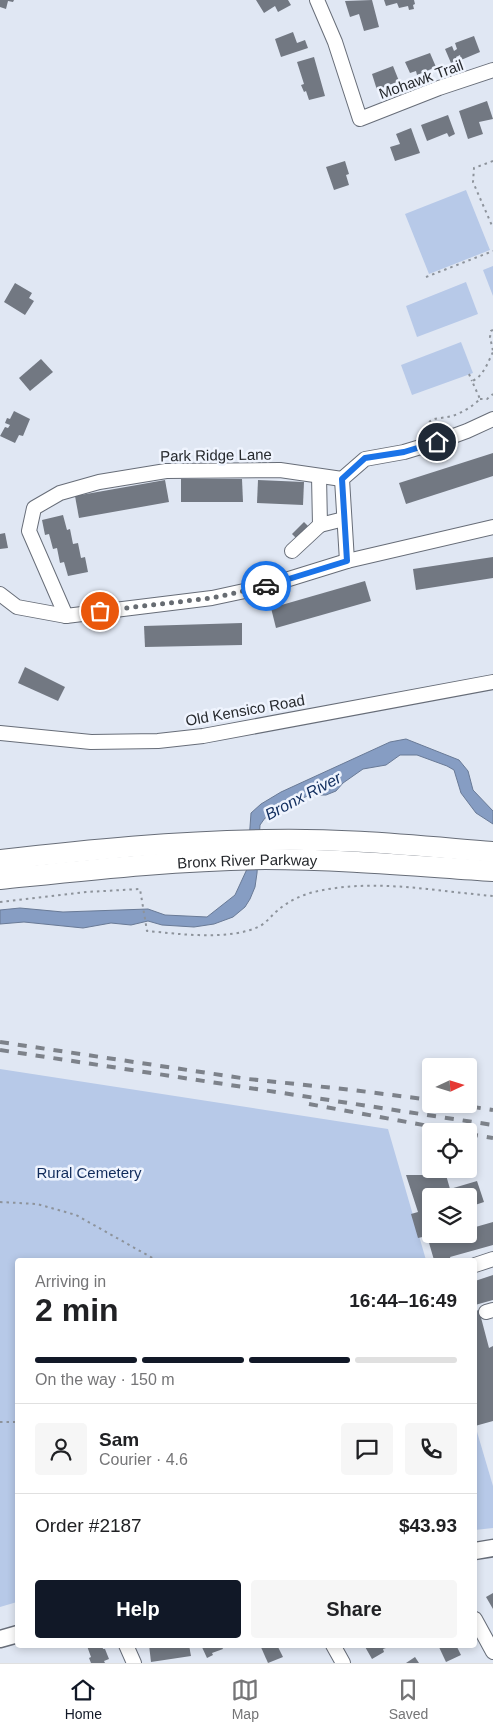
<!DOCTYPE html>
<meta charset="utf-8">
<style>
:root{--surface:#fff;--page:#f6f6f6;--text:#202124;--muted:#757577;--line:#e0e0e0;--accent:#111827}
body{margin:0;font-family:Arial,sans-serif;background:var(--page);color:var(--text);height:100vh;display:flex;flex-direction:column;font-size:19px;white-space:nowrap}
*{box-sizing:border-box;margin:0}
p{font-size:16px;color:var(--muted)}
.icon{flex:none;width:28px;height:28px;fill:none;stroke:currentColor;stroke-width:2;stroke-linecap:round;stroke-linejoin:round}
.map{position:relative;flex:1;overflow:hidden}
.drawer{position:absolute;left:15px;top:1258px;width:462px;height:390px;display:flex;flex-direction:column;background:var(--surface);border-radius:5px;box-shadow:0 2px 8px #0003}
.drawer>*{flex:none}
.needle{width:32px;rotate:86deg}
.fabs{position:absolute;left:422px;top:1058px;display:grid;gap:10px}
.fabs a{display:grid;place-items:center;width:55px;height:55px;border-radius:5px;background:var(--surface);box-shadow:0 2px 8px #0003;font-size:25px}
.pin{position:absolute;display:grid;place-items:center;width:42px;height:42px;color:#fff;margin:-21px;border:2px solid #fff;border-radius:50%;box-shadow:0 1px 5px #0007}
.courier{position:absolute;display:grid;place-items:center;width:50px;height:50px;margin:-25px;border:4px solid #1a73e8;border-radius:50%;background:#fff;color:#222;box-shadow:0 1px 6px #0007}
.overview em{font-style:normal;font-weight:700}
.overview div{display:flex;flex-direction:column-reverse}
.overview{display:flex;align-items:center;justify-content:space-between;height:85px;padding:0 20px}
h1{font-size:32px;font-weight:700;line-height:38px}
.bar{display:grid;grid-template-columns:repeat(4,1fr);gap:8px 5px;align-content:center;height:60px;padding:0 20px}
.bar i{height:6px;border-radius:4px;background:var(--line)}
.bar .selected{background:var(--accent)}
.bar p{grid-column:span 4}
.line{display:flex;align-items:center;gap:12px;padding:0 20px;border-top:1px solid var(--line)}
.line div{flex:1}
.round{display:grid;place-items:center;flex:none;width:52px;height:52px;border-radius:5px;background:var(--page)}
.primary-button{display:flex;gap:10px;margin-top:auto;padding:10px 20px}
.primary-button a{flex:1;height:58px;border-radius:5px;background:var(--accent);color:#fff;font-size:20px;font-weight:700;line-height:58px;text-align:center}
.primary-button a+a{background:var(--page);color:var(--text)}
.tabs{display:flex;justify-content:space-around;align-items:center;height:70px;border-top:1px solid var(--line);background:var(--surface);font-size:14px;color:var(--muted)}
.tabs a{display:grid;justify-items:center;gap:2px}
.tabs .selected{color:var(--accent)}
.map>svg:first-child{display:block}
</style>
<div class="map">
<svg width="493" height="1663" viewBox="0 0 493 1663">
<rect width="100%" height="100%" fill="#e0e7f3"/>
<!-- green -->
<g fill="#b7c9e8">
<polygon points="466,190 490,250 429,274 405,214"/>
<polygon points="493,266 493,296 483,270"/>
<polygon points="466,282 478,314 417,337 406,306"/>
<polygon points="461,342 473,373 412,395 401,365"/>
<polygon points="0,1069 388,1129 426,1260 18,1260 17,1602 0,1607"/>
<polygon points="475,1425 493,1486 493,1528 475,1530"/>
</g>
<!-- water -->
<polygon fill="#869dc3" stroke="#697a96" points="406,739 459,760 468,771 473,790 493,811 493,824 476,813 461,793 454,770 447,766 417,755 400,755 386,765 363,769 343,783 336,791 326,795 310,795 282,807 277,813 265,818 260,825 257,873 255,887 250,899 245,907 233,917 214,924 194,927 162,925 148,921 131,925 111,923 83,928 24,922 0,924 0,910 20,908 63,912 148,909 165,915 207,917 235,895 247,869 251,813 261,804 281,792 390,742"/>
<!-- building -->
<g fill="#727882">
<polygon points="0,0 14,0 13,2 8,1 6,9 0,7"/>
<polygon points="256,0 288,0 291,5 278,12 275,6 264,13"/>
<polygon points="372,0 379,27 364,31 359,14 350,17 345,1"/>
<polygon points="384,0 414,0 415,4 413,5 414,9 409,10 408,6 399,8 397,3 386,6"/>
<polygon points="293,32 297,43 305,40 308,48 281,57 275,39"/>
<polygon points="474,36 480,52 461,60 460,55 456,57 458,61 451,63 445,49 452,46 454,51 457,49 455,43"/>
<polygon points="430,53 436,67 417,75 416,71 410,73 405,62"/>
<polygon points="314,57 325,96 309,100 306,91 304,92 301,85 304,84 297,62"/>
<polygon points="393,66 399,81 377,90 372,74"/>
<polygon points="487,101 493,119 479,122 483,134 468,139 459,111"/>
<polygon points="448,115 455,134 449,137 447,133 427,141 421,125"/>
<polygon points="411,128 420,153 395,161 390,147 400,144 396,134"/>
<polygon points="345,161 349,174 346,175 349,185 334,190 326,167"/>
<polygon points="15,283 32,293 29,298 34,301 25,315 4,302"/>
<polygon points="41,359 53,372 30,391 19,378"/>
<polygon points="14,411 30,419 23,436 19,435 15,443 0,436 5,427 8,428 10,425 5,423 7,418 10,419"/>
<polygon points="493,453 493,476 406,504 399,483"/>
<polygon points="181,479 242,479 243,502 181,502"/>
<polygon points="165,480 169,502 79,518 75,496"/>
<polygon points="258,480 304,482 303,505 257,503"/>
<polygon points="63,515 67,530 70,529 73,544 78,543 81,558 85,557 88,572 68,576 64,562 60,563 57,548 53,549 49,534 45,535 42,520"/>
<polygon points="304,522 309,527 296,538 292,534"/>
<polygon points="5,533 8,548 0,549 0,534"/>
<polygon points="493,557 493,578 416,590 413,569"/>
<polygon points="365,581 371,601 276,628 271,608"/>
<polygon points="242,623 242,645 145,647 144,626"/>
<polygon points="25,667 65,687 58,701 18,683"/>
<polygon points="406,1175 446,1175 450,1189 477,1181 484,1202 469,1207 469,1196 431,1196 431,1234 469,1234 469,1218 472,1228 493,1222 493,1245 450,1257 451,1260 434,1260 427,1236 418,1238 411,1214 418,1212"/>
<polygon points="493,1275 493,1300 475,1305 475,1281"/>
<polygon points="479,1310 489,1348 493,1346 493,1421 475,1426 475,1311"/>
<polygon points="493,1593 493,1609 486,1597"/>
<polygon points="90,1645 102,1645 103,1649 105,1649 109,1659 104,1661 105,1663 91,1663 89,1658 91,1657 87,1646"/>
<polygon points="149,1645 189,1645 191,1656 151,1662"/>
<polygon points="201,1645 221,1645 223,1649 212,1653 213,1655 207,1658"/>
<polygon points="260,1645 277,1645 283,1657 268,1663"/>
<polygon points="364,1645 384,1645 386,1648 383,1649 384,1652 372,1659"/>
<polygon points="438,1645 456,1645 461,1655 446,1662"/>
<polygon points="415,1657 419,1663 406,1663"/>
</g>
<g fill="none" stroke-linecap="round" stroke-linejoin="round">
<!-- minor casing -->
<g stroke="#676d78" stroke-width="16">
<g id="minor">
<polyline points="317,0 335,42 360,119 439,88 493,70"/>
<polyline points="320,525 344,519"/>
<polyline points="292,551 320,525 319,476"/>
<polyline points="347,561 342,479 365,459 404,452 437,442 467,431 493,419"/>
<polyline points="0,594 17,607 66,616 212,598 263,587 347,561 493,527"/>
<polyline points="66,616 29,531 34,508 60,493 99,482 166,471 280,470 342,479"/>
<polyline points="0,733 91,742 158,741 203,736 493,682"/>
<polyline points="475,1265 493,1259"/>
<polyline points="486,1312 493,1310"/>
<polyline points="475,1619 493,1652"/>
<polyline points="126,1645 134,1663"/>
<polyline points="333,1645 343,1663"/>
</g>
</g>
<!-- major casing -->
<g stroke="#676d78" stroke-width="19">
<g id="major">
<polyline points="475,1551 493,1548"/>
<polyline points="0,1639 18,1634"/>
</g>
</g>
<!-- highway casing -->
<g stroke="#676d78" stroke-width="22">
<g id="highway">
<path d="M0,860C88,850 176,841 265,840C341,838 417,846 493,852"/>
<path id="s1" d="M0,879C88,870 176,860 265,859C341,859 417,866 493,871"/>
</g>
</g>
<!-- path -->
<g stroke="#8d939b" stroke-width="2" stroke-dasharray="2.5 4" stroke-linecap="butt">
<polyline points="493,161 474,168 473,182 493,228"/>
<polyline points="426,277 493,251"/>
<polyline points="493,330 491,331 490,337 493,351"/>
<polyline points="469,374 472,381"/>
<polyline points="480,399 487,399 493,394"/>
<path d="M422,433C430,415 436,420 452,416C462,413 473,406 480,399L472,381C483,377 488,362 493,352"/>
<path d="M0,902L86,892L140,889L147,931C180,934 230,941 260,926C267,922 271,916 277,911C287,902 301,895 314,892C373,878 434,891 493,896"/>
<polyline points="0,1202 37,1204 76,1215 156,1260"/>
<polyline points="0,1422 18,1422"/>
</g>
<!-- minor -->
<use href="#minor" stroke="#fff" stroke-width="14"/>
<!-- major -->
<use href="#major" stroke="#fff" stroke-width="16"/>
<!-- highway -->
<use href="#highway" stroke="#fff" stroke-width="20"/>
<!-- rail -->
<g stroke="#7d828a" stroke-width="4" stroke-dasharray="9 9" stroke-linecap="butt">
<polyline points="0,1042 248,1079 353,1090 431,1100"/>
<polyline points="0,1050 493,1125"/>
<polyline points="309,1104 456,1131"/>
<polyline points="454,1104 493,1110"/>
<polyline points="469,1134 493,1138"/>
</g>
</g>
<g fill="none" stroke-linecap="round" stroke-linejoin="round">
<!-- done -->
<polyline stroke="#676c72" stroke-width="5" stroke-dasharray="0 9" points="100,611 212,598 266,586"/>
<!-- route -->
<polyline stroke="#1a73e8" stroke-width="6" points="266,586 347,561 342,479 365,458 404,452 437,442"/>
</g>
<g text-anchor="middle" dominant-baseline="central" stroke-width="5" stroke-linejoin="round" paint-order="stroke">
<!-- street labels -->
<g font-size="15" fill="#26292d" stroke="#eff4fe">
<text transform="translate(421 79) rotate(-20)">Mohawk Trail</text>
<text transform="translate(216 455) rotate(-1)">Park Ridge Lane</text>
<text transform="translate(245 710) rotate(-10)">Old Kensico Road</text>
<text stroke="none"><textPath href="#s1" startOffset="248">Bronx River Parkway</textPath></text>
</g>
<!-- park labels -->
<g font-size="15" fill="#102b5b" stroke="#eff4fe">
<text x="89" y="1172">Rural Cemetery</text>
</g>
<!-- water labels -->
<g font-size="16" font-style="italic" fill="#143060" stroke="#eff4fe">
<text transform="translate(303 796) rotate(-28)">Bronx River</text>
</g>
</g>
</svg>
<div class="fabs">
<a><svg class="needle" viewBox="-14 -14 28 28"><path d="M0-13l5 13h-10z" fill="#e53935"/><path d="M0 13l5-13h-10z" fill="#757577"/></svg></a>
<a><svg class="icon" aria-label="locate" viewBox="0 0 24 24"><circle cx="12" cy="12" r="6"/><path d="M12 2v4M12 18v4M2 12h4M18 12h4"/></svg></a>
<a><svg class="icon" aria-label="layers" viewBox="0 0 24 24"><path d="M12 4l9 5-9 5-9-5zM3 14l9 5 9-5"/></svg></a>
</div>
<div class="pin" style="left:100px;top:611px;background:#ea580c"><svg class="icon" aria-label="bag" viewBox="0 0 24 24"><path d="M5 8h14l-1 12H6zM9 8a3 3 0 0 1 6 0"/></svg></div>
<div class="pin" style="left:437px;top:442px;background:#1f2937"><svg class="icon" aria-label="home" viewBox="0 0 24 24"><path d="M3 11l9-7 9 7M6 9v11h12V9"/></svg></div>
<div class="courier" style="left:266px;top:586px"><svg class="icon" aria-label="car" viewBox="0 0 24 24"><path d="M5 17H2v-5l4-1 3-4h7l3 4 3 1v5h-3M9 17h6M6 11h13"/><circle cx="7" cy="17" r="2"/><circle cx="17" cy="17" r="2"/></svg></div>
<section class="drawer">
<div class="overview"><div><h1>2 min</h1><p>Arriving in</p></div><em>16:44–16:49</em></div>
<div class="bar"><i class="selected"></i><i class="selected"></i><i class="selected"></i><i></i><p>On the way · 150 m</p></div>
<div class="line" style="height:90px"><a class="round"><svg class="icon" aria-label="person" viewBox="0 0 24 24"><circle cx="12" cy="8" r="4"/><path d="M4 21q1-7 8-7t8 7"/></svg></a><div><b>Sam</b><p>Courier · 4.6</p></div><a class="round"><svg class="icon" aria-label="chat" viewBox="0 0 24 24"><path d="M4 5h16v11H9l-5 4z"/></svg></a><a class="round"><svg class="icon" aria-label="phone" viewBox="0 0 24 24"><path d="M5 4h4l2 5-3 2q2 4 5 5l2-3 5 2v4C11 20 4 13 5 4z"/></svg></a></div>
<div class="line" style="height:65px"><div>Order #2187</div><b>$43.93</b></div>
<div class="primary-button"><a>Help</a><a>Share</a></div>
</section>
</div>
<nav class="tabs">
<a class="selected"><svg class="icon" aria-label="home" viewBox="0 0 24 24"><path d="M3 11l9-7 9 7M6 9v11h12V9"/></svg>Home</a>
<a><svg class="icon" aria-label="map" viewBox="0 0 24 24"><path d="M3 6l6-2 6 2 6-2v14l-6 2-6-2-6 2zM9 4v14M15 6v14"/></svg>Map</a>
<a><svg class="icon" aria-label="saved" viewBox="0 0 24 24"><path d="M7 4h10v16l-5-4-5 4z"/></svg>Saved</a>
</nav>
